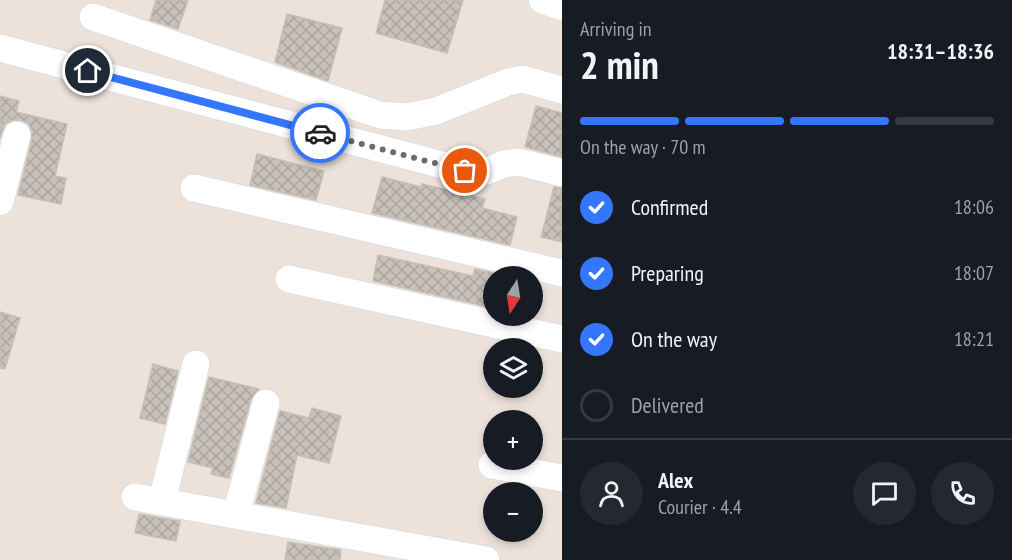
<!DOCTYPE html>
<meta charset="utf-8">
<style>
:root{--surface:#171b24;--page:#242831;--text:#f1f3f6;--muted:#9ea1a6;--line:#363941;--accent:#3576ff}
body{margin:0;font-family:"PT Sans Narrow",sans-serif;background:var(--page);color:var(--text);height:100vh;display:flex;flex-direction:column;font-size:22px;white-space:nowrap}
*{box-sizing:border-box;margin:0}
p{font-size:20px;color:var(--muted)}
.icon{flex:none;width:33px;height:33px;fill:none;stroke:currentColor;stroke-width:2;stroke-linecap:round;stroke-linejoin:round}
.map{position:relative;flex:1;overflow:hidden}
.details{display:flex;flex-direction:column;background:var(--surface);width:450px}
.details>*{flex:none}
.needle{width:39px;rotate:192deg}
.buttons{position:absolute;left:483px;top:266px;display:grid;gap:12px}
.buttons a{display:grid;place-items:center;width:60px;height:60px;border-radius:50%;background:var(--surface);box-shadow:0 3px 9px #0003;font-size:30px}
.pin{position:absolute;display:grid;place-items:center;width:51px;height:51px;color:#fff;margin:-26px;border:3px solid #fff;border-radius:50%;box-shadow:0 2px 6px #0007}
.courier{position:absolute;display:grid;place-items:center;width:60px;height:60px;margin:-30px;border:4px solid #3576ff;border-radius:50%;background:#fff;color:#222;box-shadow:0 2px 8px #0007}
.summary em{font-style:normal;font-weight:700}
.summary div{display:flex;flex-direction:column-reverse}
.summary{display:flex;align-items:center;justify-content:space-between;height:102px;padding:0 18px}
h1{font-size:39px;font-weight:700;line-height:45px}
.bar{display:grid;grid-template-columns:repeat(4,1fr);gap:9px 6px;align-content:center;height:72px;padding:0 18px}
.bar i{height:8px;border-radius:4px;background:var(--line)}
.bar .selected{background:var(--accent)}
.bar p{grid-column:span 4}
.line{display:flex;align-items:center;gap:15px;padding:0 18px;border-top:2px solid var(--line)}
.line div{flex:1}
.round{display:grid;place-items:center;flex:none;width:63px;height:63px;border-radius:32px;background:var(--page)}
ol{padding:0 18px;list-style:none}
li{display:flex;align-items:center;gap:18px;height:66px}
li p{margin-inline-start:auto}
li .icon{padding:6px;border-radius:50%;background:var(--accent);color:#fff;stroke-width:4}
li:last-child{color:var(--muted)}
li i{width:33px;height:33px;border:3px solid var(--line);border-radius:50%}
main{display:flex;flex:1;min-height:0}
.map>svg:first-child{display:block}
</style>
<main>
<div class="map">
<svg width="562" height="560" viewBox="0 0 562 560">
<defs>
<pattern id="building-cross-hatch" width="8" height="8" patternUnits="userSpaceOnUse" patternTransform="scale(1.5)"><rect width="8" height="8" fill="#c7c1b9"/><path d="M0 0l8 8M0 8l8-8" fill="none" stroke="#aba69f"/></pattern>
</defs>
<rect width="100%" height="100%" fill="#ede2da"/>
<!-- building -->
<g fill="url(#building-cross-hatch)" stroke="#c8beb4" stroke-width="1.5">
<polygon points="156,0 188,0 178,29 150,20"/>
<polygon points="385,0 463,0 447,53 376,33"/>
<polygon points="287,14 342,28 328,81 275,62"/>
<polygon points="0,96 19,101 16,112 67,124 55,176 66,178 61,204 18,195 32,139 32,131 28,123 21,120 13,120 5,124 0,138"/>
<polygon points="536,106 562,113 562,157 525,147"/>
<polygon points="257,154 324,171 316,200 250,185"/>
<polygon points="382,177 421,187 422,184 485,199 482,208 517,217 510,245 372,213"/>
<polygon points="554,187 562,188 562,242 541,237"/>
<polygon points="378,255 473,276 475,269 494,273 494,308 373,281"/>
<polygon points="0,312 20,318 5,369 0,368"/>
<polygon points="153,364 178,371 165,424 140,418"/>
<polygon points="209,377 259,389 251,399 229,478 211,474 213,468 188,462"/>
<polygon points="312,408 341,416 329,463 297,455 286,508 256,503 280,411 309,418"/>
<polygon points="139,514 180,521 176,541 135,533"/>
<polygon points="288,542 341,550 340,560 285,560"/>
</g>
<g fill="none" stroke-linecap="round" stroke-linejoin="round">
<!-- minor casing -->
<g stroke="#d0d6e3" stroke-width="28">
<g id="minor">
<polyline points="542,0 562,7"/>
<polyline points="93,17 380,115 407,117 436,111 508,82 523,79 562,90"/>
<polyline points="0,48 465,171 487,171 504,164 519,162 562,173"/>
<polyline points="194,188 562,273"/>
<polyline points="0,202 17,135"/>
<polyline points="289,279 562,339"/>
<polyline points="492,465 562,478"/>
<polyline points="135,497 486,560"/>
<polyline points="162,501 196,364"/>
<polyline points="236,515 266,403"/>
</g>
</g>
<!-- minor -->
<use href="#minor" stroke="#fff" stroke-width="27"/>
</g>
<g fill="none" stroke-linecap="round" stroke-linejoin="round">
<!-- done -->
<polyline stroke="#6e6a68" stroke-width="6" stroke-dasharray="0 10.8" points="320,133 465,171"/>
<!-- route -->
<polyline stroke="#3576ff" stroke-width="8" points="88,71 320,133"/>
</g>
</svg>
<div class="buttons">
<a><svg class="needle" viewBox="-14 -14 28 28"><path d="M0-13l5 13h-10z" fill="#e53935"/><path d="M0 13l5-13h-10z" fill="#9ea1a6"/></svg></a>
<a><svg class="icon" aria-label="layers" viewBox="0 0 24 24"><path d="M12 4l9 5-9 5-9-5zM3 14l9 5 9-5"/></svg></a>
<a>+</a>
<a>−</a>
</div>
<div class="pin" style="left:465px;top:171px;background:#ea580c"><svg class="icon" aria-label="bag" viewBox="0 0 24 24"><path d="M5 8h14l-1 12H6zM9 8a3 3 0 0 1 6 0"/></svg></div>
<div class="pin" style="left:88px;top:71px;background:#1f2937"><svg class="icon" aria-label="home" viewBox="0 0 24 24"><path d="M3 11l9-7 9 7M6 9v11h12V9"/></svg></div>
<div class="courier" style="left:320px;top:133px"><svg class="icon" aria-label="car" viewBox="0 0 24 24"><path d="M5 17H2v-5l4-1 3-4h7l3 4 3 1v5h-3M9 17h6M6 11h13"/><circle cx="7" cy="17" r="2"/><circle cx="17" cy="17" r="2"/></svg></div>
</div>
<section class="details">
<div class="summary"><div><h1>2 min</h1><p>Arriving in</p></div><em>18:31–18:36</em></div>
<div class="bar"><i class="selected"></i><i class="selected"></i><i class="selected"></i><i></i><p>On the way · 70 m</p></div>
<ol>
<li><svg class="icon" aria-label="check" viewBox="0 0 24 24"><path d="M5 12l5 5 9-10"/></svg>Confirmed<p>18:06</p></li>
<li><svg class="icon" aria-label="check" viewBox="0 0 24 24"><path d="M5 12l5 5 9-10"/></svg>Preparing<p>18:07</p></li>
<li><svg class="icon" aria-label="check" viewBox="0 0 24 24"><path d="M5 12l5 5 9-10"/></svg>On the way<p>18:21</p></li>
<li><i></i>Delivered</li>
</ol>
<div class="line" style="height:108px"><a class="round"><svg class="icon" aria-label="person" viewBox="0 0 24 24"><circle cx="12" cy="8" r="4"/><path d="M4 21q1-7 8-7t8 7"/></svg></a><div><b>Alex</b><p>Courier · 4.4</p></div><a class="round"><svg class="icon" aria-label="chat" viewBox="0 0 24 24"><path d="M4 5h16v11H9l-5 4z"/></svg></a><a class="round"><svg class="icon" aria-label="phone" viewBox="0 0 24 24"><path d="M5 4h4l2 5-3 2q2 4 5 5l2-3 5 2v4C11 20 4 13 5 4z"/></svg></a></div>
</section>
</main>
